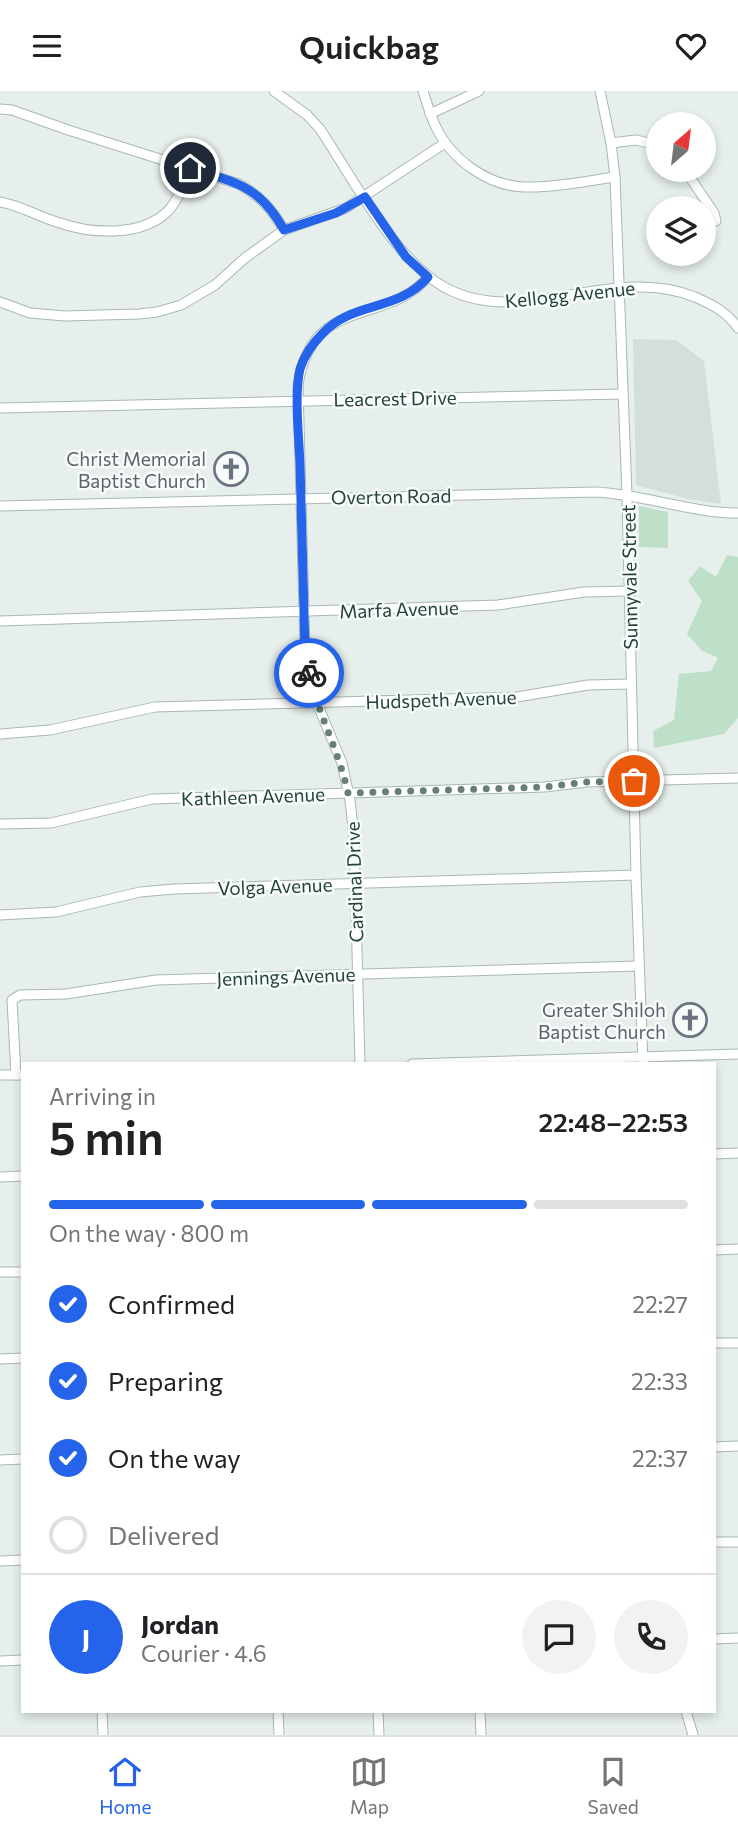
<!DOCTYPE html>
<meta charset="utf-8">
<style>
:root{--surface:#fff;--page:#f2f2f2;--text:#202124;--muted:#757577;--line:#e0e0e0;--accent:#2563eb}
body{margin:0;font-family:Commissioner,sans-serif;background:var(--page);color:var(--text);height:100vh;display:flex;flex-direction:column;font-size:26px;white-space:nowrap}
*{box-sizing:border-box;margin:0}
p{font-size:23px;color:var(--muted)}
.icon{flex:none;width:38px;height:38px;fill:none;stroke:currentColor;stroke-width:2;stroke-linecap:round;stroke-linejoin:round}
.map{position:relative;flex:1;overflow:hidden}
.sheet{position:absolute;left:21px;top:971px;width:695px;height:651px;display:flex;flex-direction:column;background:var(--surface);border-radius:0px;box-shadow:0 4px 10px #0003}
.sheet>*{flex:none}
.needle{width:46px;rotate:28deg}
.buttons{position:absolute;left:646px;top:21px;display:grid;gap:14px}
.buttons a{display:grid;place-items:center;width:70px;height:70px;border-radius:50%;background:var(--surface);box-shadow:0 4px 10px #0003;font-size:35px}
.pin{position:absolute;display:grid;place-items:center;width:60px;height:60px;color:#fff;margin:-30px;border:4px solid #fff;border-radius:50%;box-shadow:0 2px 7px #0007}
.courier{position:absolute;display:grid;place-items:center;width:70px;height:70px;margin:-35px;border:5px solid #2563eb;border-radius:50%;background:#fff;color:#222;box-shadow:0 2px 9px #0007}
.summary em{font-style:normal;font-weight:600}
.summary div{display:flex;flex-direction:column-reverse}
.summary{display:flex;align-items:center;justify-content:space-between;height:119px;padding:0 28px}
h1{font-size:46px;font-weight:600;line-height:52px}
.bar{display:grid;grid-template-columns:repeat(4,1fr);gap:10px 7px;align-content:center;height:84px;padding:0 28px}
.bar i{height:9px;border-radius:5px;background:var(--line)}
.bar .on{background:var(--accent)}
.bar p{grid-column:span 4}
.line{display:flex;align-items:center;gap:18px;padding:0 28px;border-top:2px solid var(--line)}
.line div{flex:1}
.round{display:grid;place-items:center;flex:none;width:74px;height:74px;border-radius:37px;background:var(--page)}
ol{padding:0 28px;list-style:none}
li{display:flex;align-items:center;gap:21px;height:77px}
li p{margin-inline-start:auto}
li .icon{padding:7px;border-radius:50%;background:var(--accent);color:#fff;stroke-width:4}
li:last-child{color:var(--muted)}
li i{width:38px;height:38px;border:4px solid var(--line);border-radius:50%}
header{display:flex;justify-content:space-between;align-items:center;height:91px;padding:0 28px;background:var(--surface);font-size:32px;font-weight:600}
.tabs{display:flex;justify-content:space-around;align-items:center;height:98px;border-top:2px solid var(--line);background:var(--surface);font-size:19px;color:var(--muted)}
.tabs a{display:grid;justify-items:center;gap:4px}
.tabs .on{color:var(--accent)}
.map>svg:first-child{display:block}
</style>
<header><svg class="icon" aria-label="menu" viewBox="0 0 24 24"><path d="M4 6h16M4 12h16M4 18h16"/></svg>Quickbag<svg class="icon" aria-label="heart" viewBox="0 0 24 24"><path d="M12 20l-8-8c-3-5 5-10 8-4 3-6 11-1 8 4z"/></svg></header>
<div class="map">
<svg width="738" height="1644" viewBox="0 0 738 1644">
<rect width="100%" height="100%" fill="#e6efeb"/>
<!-- built -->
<polygon fill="#d4dfda" points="633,248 676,249 704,270 721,413 688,408 636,394"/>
<!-- green -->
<g fill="#bfe0c8">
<polygon points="639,415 668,421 668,457 639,456"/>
<polygon points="727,464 738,466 738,627 724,643 654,657 653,640 674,629 679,583 711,580 718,567 701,559 687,543 702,510 688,490 700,475 716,486"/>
</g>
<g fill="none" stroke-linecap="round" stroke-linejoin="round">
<!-- minor casing -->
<g stroke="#a8b8b2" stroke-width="11">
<g id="minor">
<path d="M274,0L307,24L320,38C352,86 394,168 444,196C521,239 611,172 695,206C713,214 727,221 738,237"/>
<path d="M423,0C427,12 430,24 436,36C451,68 488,95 524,96C554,97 586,90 615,86"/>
<polyline points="600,0 611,52 615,86 627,404 636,784 643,973"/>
<path d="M0,18L12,19L68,39L239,93C260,105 272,118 284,139"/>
<polyline points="430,23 479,0"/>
<polyline points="611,52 636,49 658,54"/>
<polyline points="685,79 714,122 716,130"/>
<path d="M0,111C22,115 39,126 60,132C92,143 142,146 168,120C179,108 185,92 190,77"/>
<polyline points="0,211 30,222 65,225 139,223 157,221 181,214 215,194 245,167 284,139 346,117 445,52"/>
<polyline points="0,317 622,303"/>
<path d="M0,415L595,401C643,403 690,422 738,422"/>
<polyline points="0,530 498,514 584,501 629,500"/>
<polyline points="0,643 50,639 155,616 517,606 588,594 631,593"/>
<polyline points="0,733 51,732 152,708 545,696 587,691 738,687"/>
<polyline points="0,824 56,821 140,801 174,798 636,784"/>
<path d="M360,973L354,747L350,709L342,672L314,605L305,559L298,294C312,203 385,236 428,186"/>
<polyline points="412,973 738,963"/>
<polyline points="0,984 23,984"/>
<polyline points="16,984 12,909 20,904 66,903 156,889 638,875"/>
<polyline points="714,1063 738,1062"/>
<polyline points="0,1086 23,1085"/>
<polyline points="714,1159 738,1158"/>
<polyline points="0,1181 23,1181"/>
<polyline points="714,1252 738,1252"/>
<polyline points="0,1268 23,1267"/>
<polyline points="714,1356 738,1355"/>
<polyline points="0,1369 23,1368"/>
<polyline points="714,1451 738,1451"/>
<polyline points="0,1470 23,1469"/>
<polyline points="714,1548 738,1547"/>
<polyline points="0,1570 23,1569"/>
<polyline points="102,1620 103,1644"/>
<polyline points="278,1620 279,1644"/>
<polyline points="378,1620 379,1644"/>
<polyline points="480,1620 481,1644"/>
<polyline points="686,1620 693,1644"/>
</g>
</g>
<!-- minor -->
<use href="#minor" stroke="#fff" stroke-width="9"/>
</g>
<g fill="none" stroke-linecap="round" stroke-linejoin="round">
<!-- done -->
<path stroke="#687f78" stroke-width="7" stroke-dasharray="0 12.6" d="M309,582C318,623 339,660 348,702L545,696L587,691L634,690"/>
<!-- route -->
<path stroke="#2563eb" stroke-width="9" d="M190,77C236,92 259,94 284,139L336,122L365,106L406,166L428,186C398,221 353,210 323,242C313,252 304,265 300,278C294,303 299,347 300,373C302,435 303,497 305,559L309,582"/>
</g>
<!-- icons -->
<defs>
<g id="church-ring" transform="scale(1.75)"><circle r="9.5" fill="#f7fbf9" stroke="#6b7280" stroke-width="1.5"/><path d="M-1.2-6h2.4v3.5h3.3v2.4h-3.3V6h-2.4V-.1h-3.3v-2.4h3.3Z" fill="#6b7280"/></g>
</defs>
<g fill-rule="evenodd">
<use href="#church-ring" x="231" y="378"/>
<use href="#church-ring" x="690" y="929"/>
</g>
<g text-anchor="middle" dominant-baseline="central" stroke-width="5" stroke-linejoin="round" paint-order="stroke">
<!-- street labels -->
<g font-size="19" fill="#24423a" stroke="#f7fbf9">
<text transform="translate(570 203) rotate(-6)">Kellogg Avenue</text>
<text transform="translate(395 307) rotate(-1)">Leacrest Drive</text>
<text transform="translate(391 405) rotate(-1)">Overton Road</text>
<text transform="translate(629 486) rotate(-91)">Sunnyvale Street</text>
<text transform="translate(399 518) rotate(-2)">Marfa Avenue</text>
<text transform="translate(441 608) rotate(-2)">Hudspeth Avenue</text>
<text transform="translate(253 705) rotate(-2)">Kathleen Avenue</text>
<text transform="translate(354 791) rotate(-92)">Cardinal Drive</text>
<text transform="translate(275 795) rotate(-2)">Volga Avenue</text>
<text transform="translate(286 885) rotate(-2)">Jennings Avenue</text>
</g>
<!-- worship labels -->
<g font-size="19" fill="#5b616d" stroke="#f7fbf9" text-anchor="end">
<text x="206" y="367">Christ Memorial<tspan x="206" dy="22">Baptist Church</tspan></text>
<text x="666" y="918">Greater Shiloh<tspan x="666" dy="22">Baptist Church</tspan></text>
</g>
</g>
</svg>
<div class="buttons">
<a><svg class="needle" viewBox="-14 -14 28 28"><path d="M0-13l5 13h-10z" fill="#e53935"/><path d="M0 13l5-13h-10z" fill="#757577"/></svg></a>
<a><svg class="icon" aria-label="layers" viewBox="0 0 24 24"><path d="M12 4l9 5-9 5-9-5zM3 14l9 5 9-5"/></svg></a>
</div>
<div class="pin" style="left:634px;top:690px;background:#ea580c"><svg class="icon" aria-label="bag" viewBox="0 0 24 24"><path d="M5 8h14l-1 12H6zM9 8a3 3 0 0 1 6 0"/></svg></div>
<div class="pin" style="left:190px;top:77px;background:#1f2937"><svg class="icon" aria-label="home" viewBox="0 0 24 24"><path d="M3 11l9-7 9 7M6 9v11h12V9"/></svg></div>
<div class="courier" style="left:309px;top:582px"><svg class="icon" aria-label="bike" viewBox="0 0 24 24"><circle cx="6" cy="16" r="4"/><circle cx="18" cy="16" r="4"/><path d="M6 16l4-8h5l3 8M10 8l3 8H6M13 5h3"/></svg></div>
<section class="sheet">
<div class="summary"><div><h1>5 min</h1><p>Arriving in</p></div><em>22:48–22:53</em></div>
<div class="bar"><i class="on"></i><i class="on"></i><i class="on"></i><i></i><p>On the way · 800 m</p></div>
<ol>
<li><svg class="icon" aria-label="check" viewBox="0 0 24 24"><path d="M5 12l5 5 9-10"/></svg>Confirmed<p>22:27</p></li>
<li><svg class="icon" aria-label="check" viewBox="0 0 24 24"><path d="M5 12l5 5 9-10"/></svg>Preparing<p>22:33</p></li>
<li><svg class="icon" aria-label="check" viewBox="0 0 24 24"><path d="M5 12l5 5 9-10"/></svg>On the way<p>22:37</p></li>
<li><i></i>Delivered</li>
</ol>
<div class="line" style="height:126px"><b class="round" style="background:var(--accent);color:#fff">J</b><div><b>Jordan</b><p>Courier · 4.6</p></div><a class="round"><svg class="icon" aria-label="chat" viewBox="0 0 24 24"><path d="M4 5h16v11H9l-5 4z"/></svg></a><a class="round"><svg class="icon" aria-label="phone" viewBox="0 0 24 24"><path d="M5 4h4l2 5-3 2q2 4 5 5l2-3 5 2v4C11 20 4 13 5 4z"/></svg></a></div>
</section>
</div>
<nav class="tabs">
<a class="on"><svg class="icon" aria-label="home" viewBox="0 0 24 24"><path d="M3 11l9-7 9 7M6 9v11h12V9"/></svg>Home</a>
<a><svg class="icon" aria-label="map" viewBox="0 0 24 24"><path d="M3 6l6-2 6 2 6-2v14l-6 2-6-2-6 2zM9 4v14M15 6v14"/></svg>Map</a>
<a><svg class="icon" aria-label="saved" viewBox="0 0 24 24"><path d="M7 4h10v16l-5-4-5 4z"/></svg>Saved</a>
</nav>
